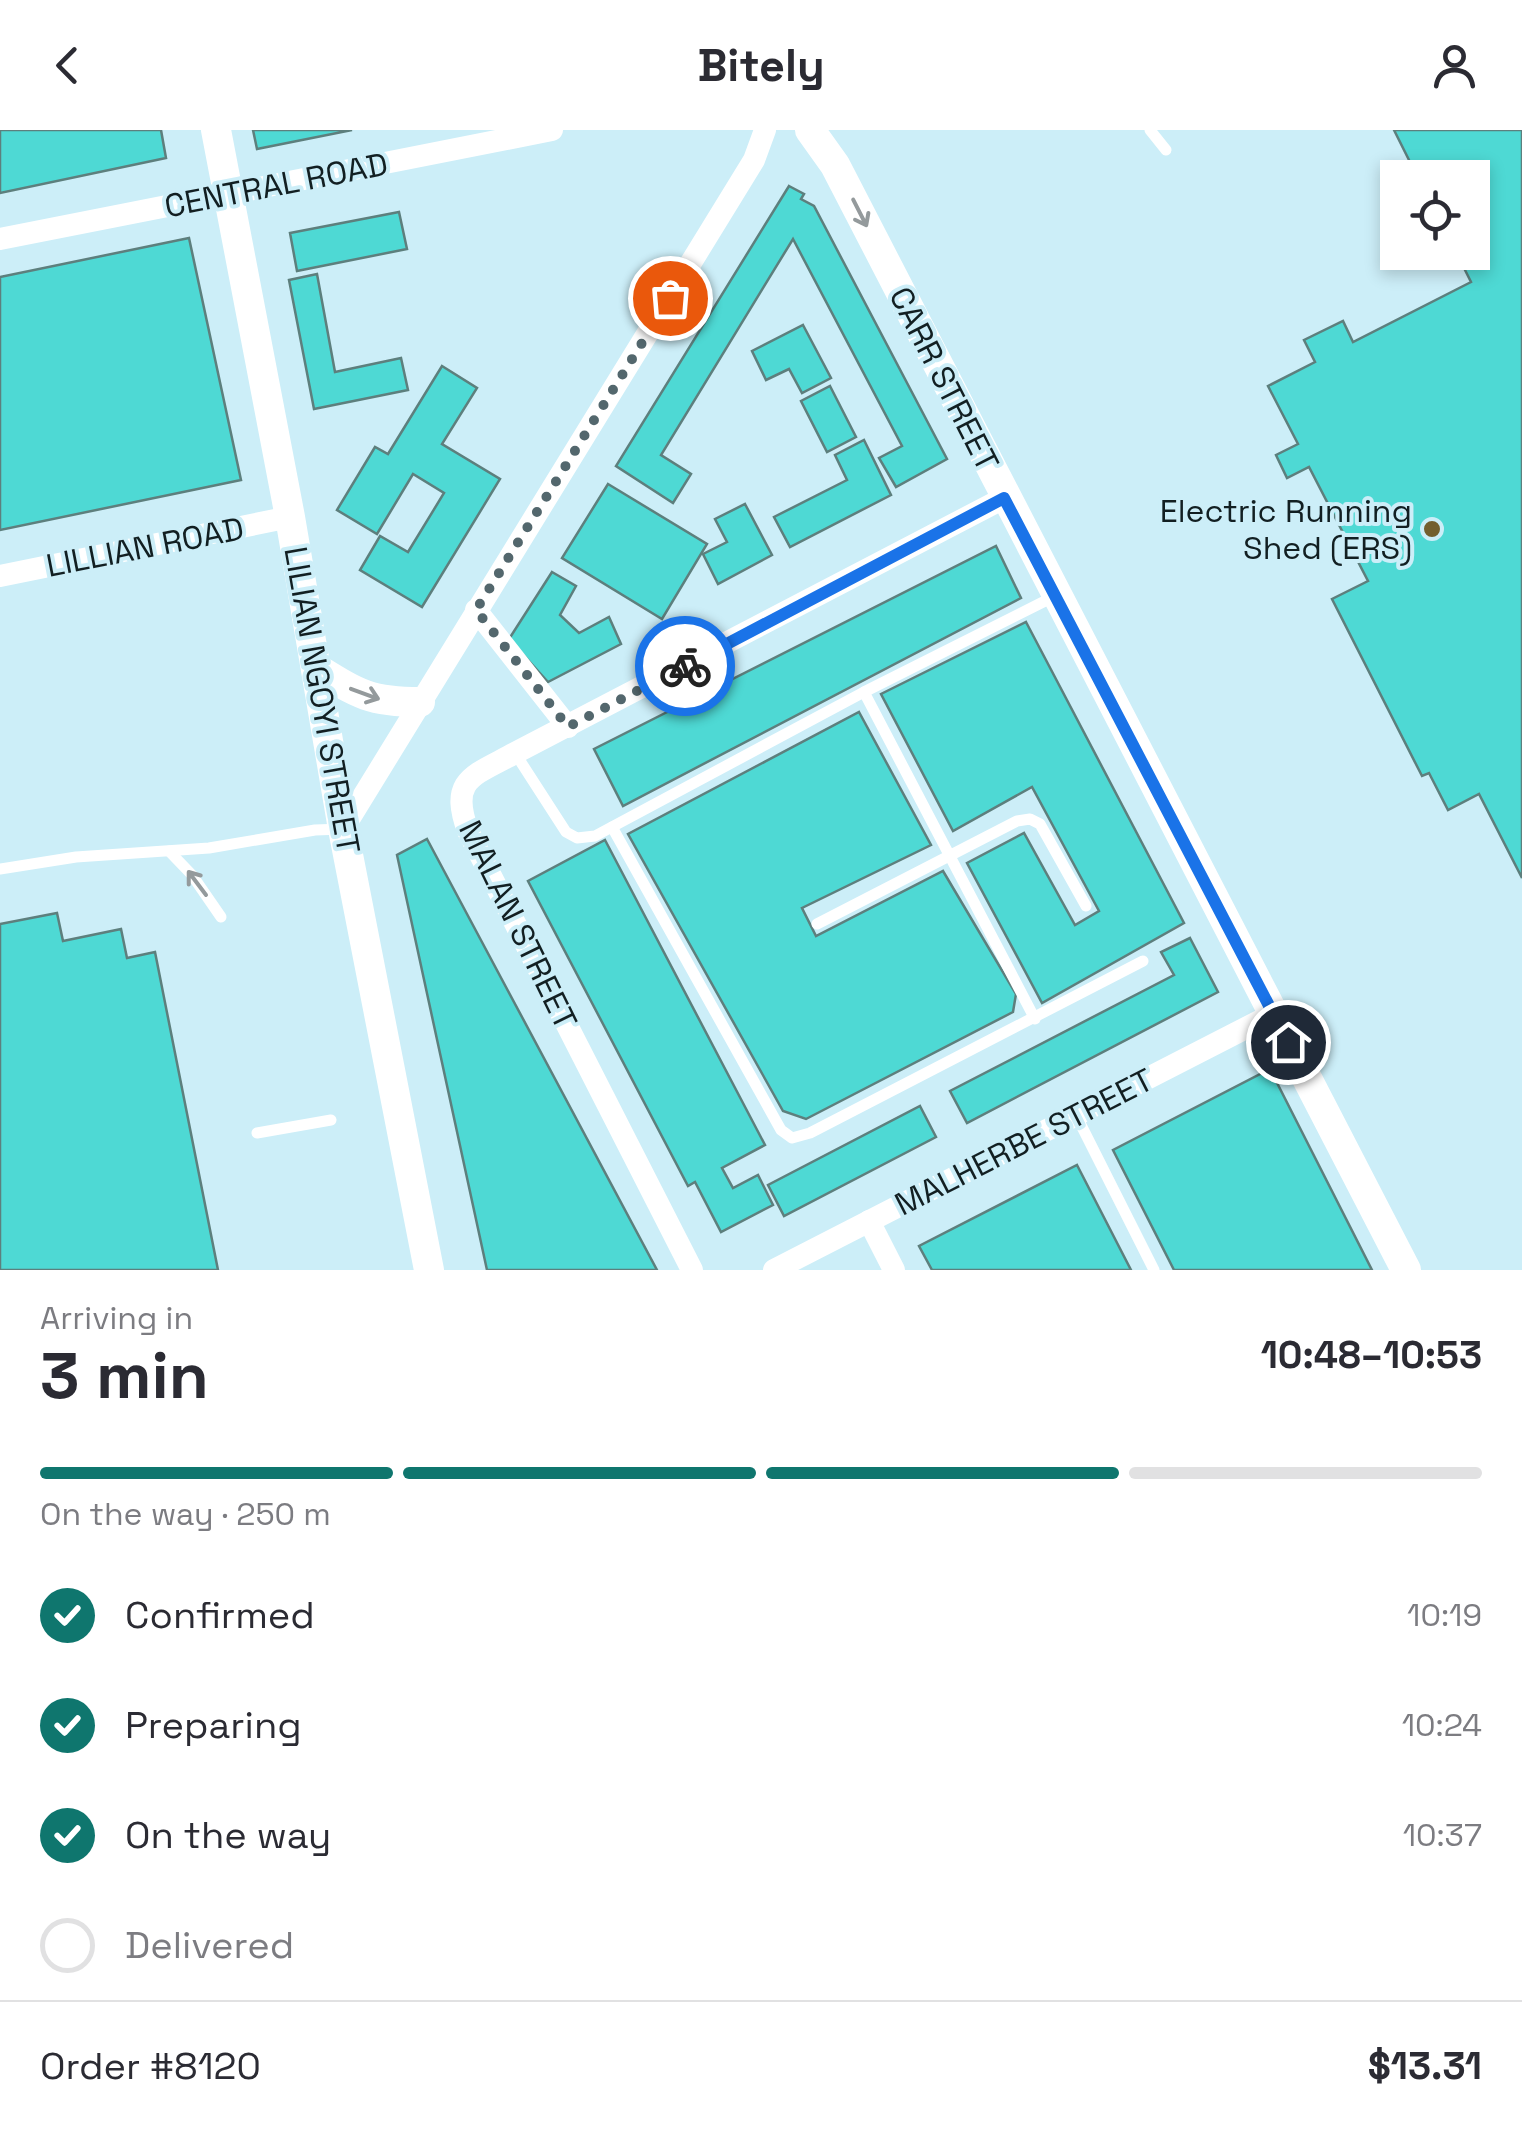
<!DOCTYPE html>
<meta charset="utf-8">
<style>
:root{--surface:#fff;--page:#f2f2f3;--text:#2b2b33;--muted:#7c7c81;--line:#e1e1e2;--accent:#0f766e}
body{margin:0;font-family:"Space Grotesk",sans-serif;background:var(--page);color:var(--text);height:100vh;display:flex;flex-direction:column;font-size:38px;white-space:nowrap}
*{box-sizing:border-box;margin:0}
p{font-size:32px;color:var(--muted)}
.icon{flex:none;width:55px;height:55px;fill:none;stroke:currentColor;stroke-width:2;stroke-linecap:round;stroke-linejoin:round}
.map{position:relative;height:1140px;overflow:hidden}
.sheet{display:flex;flex-direction:column;background:var(--surface);flex:1}
.sheet>*{flex:none}
.buttons{position:absolute;left:1380px;top:30px;display:grid;gap:20px}
.buttons a{display:grid;place-items:center;width:110px;height:110px;border-radius:0px;background:var(--surface);box-shadow:0 5px 15px #0003;font-size:50px}
.pin{position:absolute;display:grid;place-items:center;width:85px;height:85px;color:#fff;margin:-42px;border:5px solid #fff;border-radius:50%;box-shadow:0 2px 10px #0007}
.courier{position:absolute;display:grid;place-items:center;width:100px;height:100px;margin:-50px;border:8px solid #1a73e8;border-radius:50%;background:#fff;color:#222;box-shadow:0 2px 12px #0007}
.headline em{font-style:normal;font-weight:800}
.headline div{display:flex;flex-direction:column-reverse}
.headline{display:flex;align-items:center;justify-content:space-between;height:170px;padding:0 40px}
h1{font-size:65px;font-weight:800;line-height:75px}
.bar{display:grid;grid-template-columns:repeat(4,1fr);gap:15px 10px;align-content:center;height:120px;padding:0 40px}
.bar i{height:12px;border-radius:8px;background:var(--line)}
.bar .on{background:var(--accent)}
.bar p{grid-column:span 4}
.line{display:flex;align-items:center;gap:25px;padding:0 40px;border-top:2px solid var(--line)}
.line div{flex:1}
ol{padding:0 40px;list-style:none}
li{display:flex;align-items:center;gap:30px;height:110px}
li p{margin-inline-start:auto}
li .icon{padding:10px;border-radius:50%;background:var(--accent);color:#fff;stroke-width:4}
li:last-child{color:var(--muted)}
li i{width:55px;height:55px;border:5px solid var(--line);border-radius:50%}
header{display:flex;justify-content:space-between;align-items:center;height:130px;padding:0 40px;background:var(--surface);font-size:45px;font-weight:800}
.map>svg:first-child{display:block}
</style>
<header><svg class="icon" aria-label="back" viewBox="0 0 24 24"><path d="M15 5l-7 7 7 7"/></svg>Bitely<svg class="icon" aria-label="person" viewBox="0 0 24 24"><circle cx="12" cy="8" r="4"/><path d="M4 21q1-7 8-7t8 7"/></svg></header>
<div class="map">
<svg width="1522" height="1140" viewBox="0 0 1522 1140">
<rect width="100%" height="100%" fill="#cceef8"/>
<!-- building -->
<g fill="#4ed9d4" stroke="#5d7f7d" stroke-width="2.5">
<polygon points="0,0 161,0 166,28 0,63"/>
<polygon points="253,0 352,0 257,19"/>
<polygon points="1394,0 1522,0 1522,748 1479,664 1448,680 1429,643 1422,646 1332,469 1368,451 1309,337 1287,348 1276,325 1298,314 1268,256 1315,232 1304,210 1343,191 1353,212 1471,152 1456,122 1472,122 1472,48 1418,48"/>
<polygon points="789,56 804,64 801,69 814,76 947,329 896,357 879,328 902,316 793,109 661,325 691,344 673,373 616,336"/>
<polygon points="399,82 407,119 297,141 290,103"/>
<polygon points="189,108 241,350 0,400 0,147"/>
<polygon points="317,144 335,242 401,228 408,260 314,279 289,150"/>
<polygon points="803,195 831,248 802,263 789,239 766,250 752,221"/>
<polygon points="442,236 477,258 442,314 500,349 422,477 360,440 380,406 408,422 444,363 413,344 377,404 337,380 375,317 388,324"/>
<polygon points="830,256 856,307 827,322 801,271"/>
<polygon points="864,310 891,365 790,417 774,387 847,350 835,325"/>
<polygon points="608,354 707,414 662,489 562,428"/>
<polygon points="745,374 772,425 718,454 703,424 727,412 715,389"/>
<polygon points="996,416 1021,468 623,676 594,619"/>
<polygon points="552,442 576,456 560,485 579,503 609,487 621,514 548,552 509,509"/>
<polygon points="1026,492 1184,793 1042,873 967,733 1024,703 1075,795 1099,781 1032,657 953,701 881,564"/>
<polygon points="859,582 931,715 802,778 816,806 943,741 1016,864 1013,882 806,989 783,981 628,704"/>
<polygon points="427,709 657,1140 487,1140 397,725"/>
<polygon points="605,710 765,1015 722,1038 733,1058 758,1045 773,1075 721,1102 695,1052 688,1056 528,751"/>
<polygon points="57,783 63,811 121,799 127,828 155,822 218,1140 0,1140 0,794"/>
<polygon points="1190,808 1218,862 967,993 950,961 1174,845 1161,822"/>
<polygon points="1270,939 1372,1140 1174,1140 1113,1020"/>
<polygon points="920,976 936,1007 784,1086 768,1055"/>
<polygon points="1077,1035 1131,1140 932,1140 919,1116"/>
</g>
<g fill="none" stroke-linecap="round" stroke-linejoin="round">
<!-- service -->
<g stroke="#fff" stroke-width="11">
<polyline points="1150,0 1166,20"/>
<polyline points="864,562 1035,889"/>
<polyline points="515,623 566,702 577,708 595,706 864,562 1055,466"/>
<polyline points="612,697 781,1000 792,1008 810,1003 1143,831"/>
<polyline points="169,721 192,745 221,787"/>
<polyline points="0,739 76,727 209,718 315,700 343,699"/>
<polyline points="817,794 1017,691 1030,689 1040,694 1086,776"/>
<polyline points="1076,985 1154,1140"/>
<polyline points="257,1003 331,990"/>
</g>
<!-- minor -->
<g stroke="#fff" stroke-width="22">
<polyline points="0,109 552,0"/>
<polyline points="0,446 290,387"/>
<polyline points="476,480 568,597"/>
<polyline points="343,699 754,30 765,0"/>
<polyline points="869,1091 894,1140"/>
<path d="M692,1140L468,701C449,649 473,646 515,623L1004,368"/>
<polyline points="774,1140 1273,884"/>
</g>
<!-- tertiary -->
<g stroke="#fff" stroke-width="30">
<polyline points="216,0 290,387 343,699 429,1140"/>
<polyline points="810,0 835,35 1406,1140"/>
<path d="M316,538C358,564 370,572 420,572"/>
</g>
</g>
<!-- one-way arrows -->
<defs><path id="oneway-shaft" d="M-6 0H5M1.5-3L5.5 0L1.5 3" fill="none" stroke-width="1.6" stroke-linecap="round" stroke-linejoin="round" transform="scale(2.5)"/></defs>
<g stroke="#949a9c">
<use href="#oneway-shaft" transform="translate(860 83) rotate(63)"/>
<use href="#oneway-shaft" transform="translate(365 564) rotate(20)"/>
<use href="#oneway-shaft" transform="translate(197 753) rotate(-127)"/>
</g>
<g fill="none" stroke-linecap="round" stroke-linejoin="round">
<!-- done -->
<polyline stroke="#53676d" stroke-width="10" stroke-dasharray="0 18" points="670,168 476,480 568,597 685,536"/>
<!-- route -->
<polyline stroke="#1a73e8" stroke-width="12" points="685,536 1004,368 1288,912"/>
</g>
<!-- markers -->
<circle fill="#735f2e" stroke="#cceef8" stroke-width="4" cx="1432" cy="399" r="10"/>
<g text-anchor="middle" dominant-baseline="central" stroke-width="8" stroke-linejoin="round" paint-order="stroke">
<!-- street labels -->
<g font-size="32" fill="#121f22" stroke="#cceef8">
<text transform="translate(276 55) rotate(-11)">CENTRAL ROAD</text>
<text transform="translate(944 249) rotate(63)">CARR STREET</text>
<text transform="translate(145 417) rotate(-11)">LILLIAN ROAD</text>
<text transform="translate(322 570) rotate(80)">LILIAN NGOYI STREET</text>
<text transform="translate(518 795) rotate(64)">MALAN STREET</text>
<text transform="translate(1024 1012) rotate(-27)">MALHERBE STREET</text>
</g>
<!-- poi labels -->
<g font-size="32" fill="#121f22" stroke="#cceef8" text-anchor="end">
<text x="1412" y="381">Electric Running<tspan x="1412" dy="37">Shed (ERS)</tspan></text>
</g>
</g>
</svg>
<div class="buttons">
<a><svg class="icon" aria-label="locate" viewBox="0 0 24 24"><circle cx="12" cy="12" r="6"/><path d="M12 2v4M12 18v4M2 12h4M18 12h4"/></svg></a>
</div>
<div class="pin" style="left:670px;top:168px;background:#ea580c"><svg class="icon" aria-label="bag" viewBox="0 0 24 24"><path d="M5 8h14l-1 12H6zM9 8a3 3 0 0 1 6 0"/></svg></div>
<div class="pin" style="left:1288px;top:912px;background:#1f2937"><svg class="icon" aria-label="home" viewBox="0 0 24 24"><path d="M3 11l9-7 9 7M6 9v11h12V9"/></svg></div>
<div class="courier" style="left:685px;top:536px"><svg class="icon" aria-label="bike" viewBox="0 0 24 24"><circle cx="6" cy="16" r="4"/><circle cx="18" cy="16" r="4"/><path d="M6 16l4-8h5l3 8M10 8l3 8H6M13 5h3"/></svg></div>
</div>
<section class="sheet">
<div class="headline"><div><h1>3 min</h1><p>Arriving in</p></div><em>10:48–10:53</em></div>
<div class="bar"><i class="on"></i><i class="on"></i><i class="on"></i><i></i><p>On the way · 250 m</p></div>
<ol>
<li><svg class="icon" aria-label="check" viewBox="0 0 24 24"><path d="M5 12l5 5 9-10"/></svg>Confirmed<p>10:19</p></li>
<li><svg class="icon" aria-label="check" viewBox="0 0 24 24"><path d="M5 12l5 5 9-10"/></svg>Preparing<p>10:24</p></li>
<li><svg class="icon" aria-label="check" viewBox="0 0 24 24"><path d="M5 12l5 5 9-10"/></svg>On the way<p>10:37</p></li>
<li><i></i>Delivered</li>
</ol>
<div class="line" style="height:130px"><div>Order #8120</div><b>$13.31</b></div>
</section>
